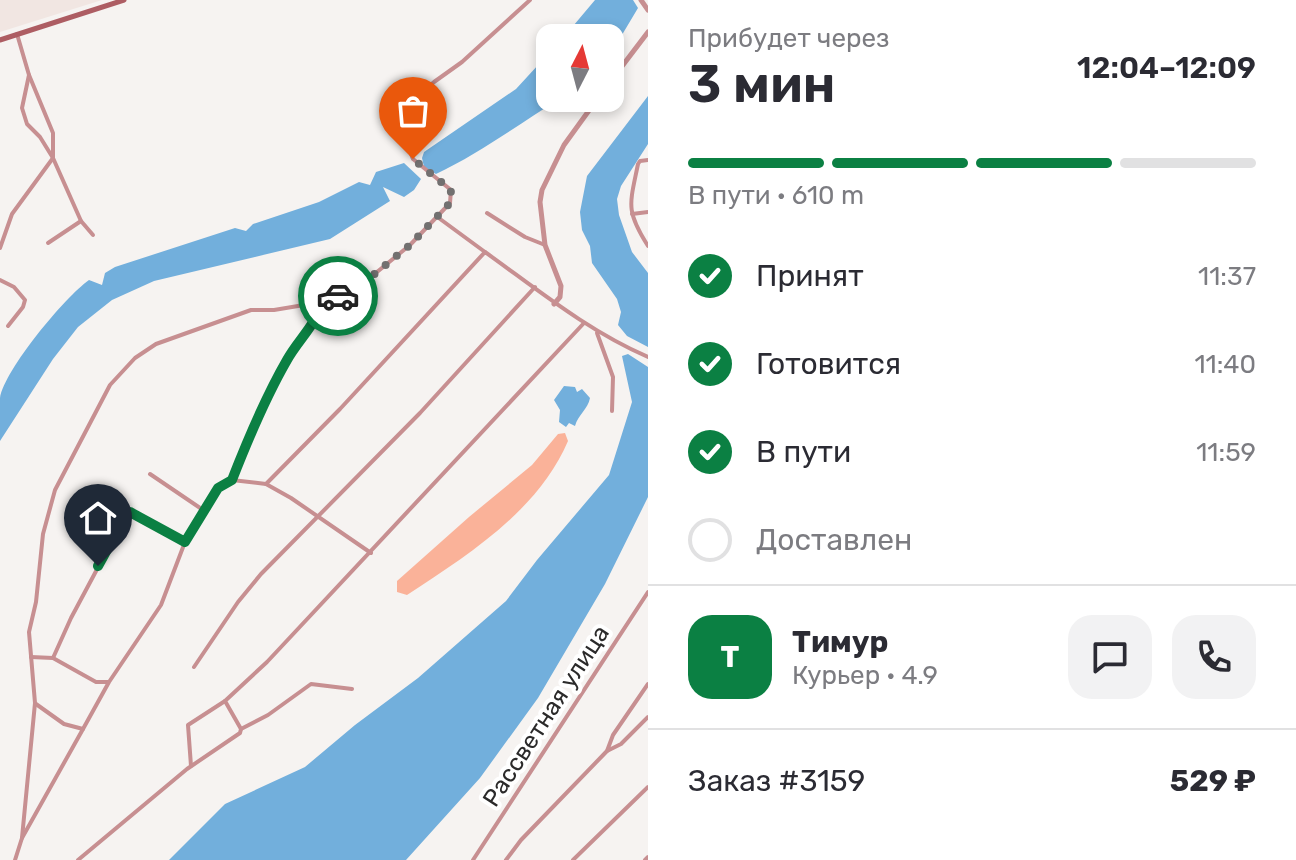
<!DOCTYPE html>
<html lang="ru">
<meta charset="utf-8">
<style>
:root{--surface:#fff;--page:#f2f2f3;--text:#2b2b33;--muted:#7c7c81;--line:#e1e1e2;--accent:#0b8043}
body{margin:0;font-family:Rubik,sans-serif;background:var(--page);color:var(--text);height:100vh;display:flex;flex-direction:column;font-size:30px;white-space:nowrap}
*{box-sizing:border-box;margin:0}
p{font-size:26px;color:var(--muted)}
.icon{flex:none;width:44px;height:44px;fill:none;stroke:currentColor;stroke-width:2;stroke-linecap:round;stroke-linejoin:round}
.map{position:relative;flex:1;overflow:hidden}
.sheet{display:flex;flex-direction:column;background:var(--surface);width:648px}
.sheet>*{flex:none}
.needle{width:52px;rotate:6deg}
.buttons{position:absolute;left:536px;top:24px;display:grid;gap:16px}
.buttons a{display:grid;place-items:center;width:88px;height:88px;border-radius:16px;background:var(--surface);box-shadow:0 4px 12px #0003;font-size:40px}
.pin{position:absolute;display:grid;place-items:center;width:68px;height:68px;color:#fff;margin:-82px -34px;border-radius:50% 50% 50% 0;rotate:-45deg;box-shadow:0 0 8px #0007}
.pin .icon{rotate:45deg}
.courier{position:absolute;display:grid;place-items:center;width:80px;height:80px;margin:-40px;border:6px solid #0b8043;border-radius:50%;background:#fff;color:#222;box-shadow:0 2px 10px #0007}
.head em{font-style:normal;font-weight:600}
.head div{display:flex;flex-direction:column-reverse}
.head{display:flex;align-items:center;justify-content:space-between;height:136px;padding:0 40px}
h1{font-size:52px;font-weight:600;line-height:60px}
.bar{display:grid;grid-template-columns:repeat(4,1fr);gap:12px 8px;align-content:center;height:96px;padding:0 40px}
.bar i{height:10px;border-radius:6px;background:var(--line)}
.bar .active{background:var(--accent)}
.bar p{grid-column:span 4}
.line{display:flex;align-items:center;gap:20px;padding:0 40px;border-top:2px solid var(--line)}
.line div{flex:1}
.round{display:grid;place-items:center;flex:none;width:84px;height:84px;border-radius:24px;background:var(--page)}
ol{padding:0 40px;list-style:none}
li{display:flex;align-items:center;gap:24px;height:88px}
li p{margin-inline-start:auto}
li .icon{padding:8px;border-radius:50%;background:var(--accent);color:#fff;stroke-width:4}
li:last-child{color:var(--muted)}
li i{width:44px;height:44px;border:4px solid var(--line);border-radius:50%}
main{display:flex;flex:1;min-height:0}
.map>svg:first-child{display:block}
</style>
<main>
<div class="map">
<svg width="648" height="860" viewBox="0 0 648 860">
<rect width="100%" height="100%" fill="#f6f3f1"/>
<!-- built -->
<polygon fill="#f1e6e2" points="0,0 102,0 0,32"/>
<!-- green -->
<path fill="#fab299" d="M565,433L568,441C538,511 468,555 407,595L397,592V581L469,517L532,465L558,434Z"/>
<!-- water -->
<g fill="#72afdc">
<polygon points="595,0 633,0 638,8 610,55 610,38 563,38"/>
<path d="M550,52V98H561C519,124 480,153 436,174L424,167L422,158L424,152L516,89Z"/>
<polygon points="648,96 648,144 621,186 617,199 619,215 632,252 648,273 648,347 627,336 618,325 621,312 617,299 592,263 590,246 582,230 580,212 587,176"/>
<path d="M404,163L421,179L414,190L404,197L383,187L390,201L330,239L154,281L112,300L78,327L53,359L0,441C0,428 0,411 0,398C5,369 65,297 89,280L102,285L105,273L115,267L235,228L246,231L253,224L319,202L359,182L370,185L376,172Z"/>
<polygon points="628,354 648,367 648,497 605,584 538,698 480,778 406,860 169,860 225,804 305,767 355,725 418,678 506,601 537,560 609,475 632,402 622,356"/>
<path d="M564,386L575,387L577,392L582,389L590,398C588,409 578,415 575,426L569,423L566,427L559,422L560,410L554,400Z"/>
</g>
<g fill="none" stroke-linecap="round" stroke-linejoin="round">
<!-- minor -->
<g stroke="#c78f91" stroke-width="4">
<polyline points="17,34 29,75 22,108 27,124 40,137 53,158 81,221 93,235"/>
<path d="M648,160L640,161L638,164C630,204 625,210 648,246"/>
<polyline points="487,213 525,237 545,245"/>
<polyline points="632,214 648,212"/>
<polyline points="436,216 485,252"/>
<polyline points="48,243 81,221"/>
<polyline points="0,248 12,214 53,158 53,133 29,75"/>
<polyline points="0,280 14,287 25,300 23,307 8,326"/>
<polyline points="597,333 613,377 612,411"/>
<polyline points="150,474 203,510"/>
<path d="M232,480C248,439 265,398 287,360C298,340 317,325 322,302"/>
<path d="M371,553L291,498L266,484L340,409L485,252C538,290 588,331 648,357"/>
<polyline points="31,657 53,658 71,618 126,515 134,513 185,542"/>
<polyline points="53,658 96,682 108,682"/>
<polyline points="194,667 238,602 261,574 420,413 535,287"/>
<polyline points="36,704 64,724 83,729 109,682 161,605 185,542 218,488 232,480 266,484"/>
<polyline points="241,729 268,715 311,684 352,689"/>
<polyline points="607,751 621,744 648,717"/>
<polyline points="191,766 188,725 225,701"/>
<polyline points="22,838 35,703 29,632 36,602 43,534 55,490 110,385 135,358 156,344 251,310 274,310 322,302 355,290 410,245 450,203 451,190 413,159 400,127 397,118 399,111 434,82 462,62 530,0"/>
<polyline points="15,860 22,838 83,729"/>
<polyline points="78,860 187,769 240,733 241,729 225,701 267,662 584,323"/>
<polyline points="473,860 648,592"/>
<polyline points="506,860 521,840 607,751 613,735 648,684"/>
<polyline points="573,860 648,787"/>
<polyline points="645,860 648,857"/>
</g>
<!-- tertiary -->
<g stroke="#c78f91" stroke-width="5">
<polyline points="641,0 648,10"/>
<polyline points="610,82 648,32"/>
<polyline points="554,304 560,297 561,286 545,245 540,202 542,190 564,145 598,98"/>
</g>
<!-- secondary -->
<polyline stroke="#ad5d63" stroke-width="5" points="0,40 124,0"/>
</g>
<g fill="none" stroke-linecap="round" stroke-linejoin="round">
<!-- done -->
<polyline stroke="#727070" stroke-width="8" stroke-dasharray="0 14.4" points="338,296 355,290 410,245 450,203 451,190 413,159"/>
<!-- route -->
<path stroke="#0b8043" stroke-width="10" d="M98,566L126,515L130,512L185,542L218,488L232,480C248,439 265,398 287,360C298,340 316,325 322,302L338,296"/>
</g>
<g text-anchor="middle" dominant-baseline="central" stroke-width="8" stroke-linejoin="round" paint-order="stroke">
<!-- street labels -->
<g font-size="24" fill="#2b2a2a" stroke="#fff">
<text transform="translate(546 716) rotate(-57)">Рассветная улица</text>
</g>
</g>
</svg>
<div class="buttons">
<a><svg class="needle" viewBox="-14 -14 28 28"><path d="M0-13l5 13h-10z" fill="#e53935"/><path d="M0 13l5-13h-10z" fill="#7c7c81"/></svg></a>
</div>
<div class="pin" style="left:413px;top:159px;background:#ea580c"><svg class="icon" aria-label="bag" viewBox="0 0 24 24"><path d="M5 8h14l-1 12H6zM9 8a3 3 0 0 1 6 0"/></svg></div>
<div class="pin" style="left:98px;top:566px;background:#1f2937"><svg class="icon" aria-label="home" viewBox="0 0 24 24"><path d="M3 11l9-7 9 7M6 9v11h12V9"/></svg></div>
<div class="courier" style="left:338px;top:296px"><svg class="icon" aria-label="car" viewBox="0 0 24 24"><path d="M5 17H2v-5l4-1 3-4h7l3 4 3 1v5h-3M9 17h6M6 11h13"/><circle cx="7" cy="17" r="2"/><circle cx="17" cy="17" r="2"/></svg></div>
</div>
<section class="sheet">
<div class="head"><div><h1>3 мин</h1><p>Прибудет через</p></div><em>12:04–12:09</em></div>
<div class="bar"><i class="active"></i><i class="active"></i><i class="active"></i><i></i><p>В пути · 610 m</p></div>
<ol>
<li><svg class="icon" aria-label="check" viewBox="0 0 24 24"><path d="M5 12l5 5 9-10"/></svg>Принят<p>11:37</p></li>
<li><svg class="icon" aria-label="check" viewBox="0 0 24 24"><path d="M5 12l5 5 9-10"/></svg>Готовится<p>11:40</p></li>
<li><svg class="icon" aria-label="check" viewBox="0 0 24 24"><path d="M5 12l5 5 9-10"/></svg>В пути<p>11:59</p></li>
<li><i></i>Доставлен</li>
</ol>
<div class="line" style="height:144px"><b class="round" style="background:var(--accent);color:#fff">Т</b><div><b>Тимур</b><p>Курьер · 4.9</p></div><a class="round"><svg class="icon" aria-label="chat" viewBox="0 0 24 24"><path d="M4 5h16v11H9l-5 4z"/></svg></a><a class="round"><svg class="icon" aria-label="phone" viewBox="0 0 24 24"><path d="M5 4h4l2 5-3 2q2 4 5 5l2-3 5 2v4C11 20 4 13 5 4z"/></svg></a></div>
<div class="line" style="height:104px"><div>Заказ #3159</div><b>529 ₽</b></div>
</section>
</main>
